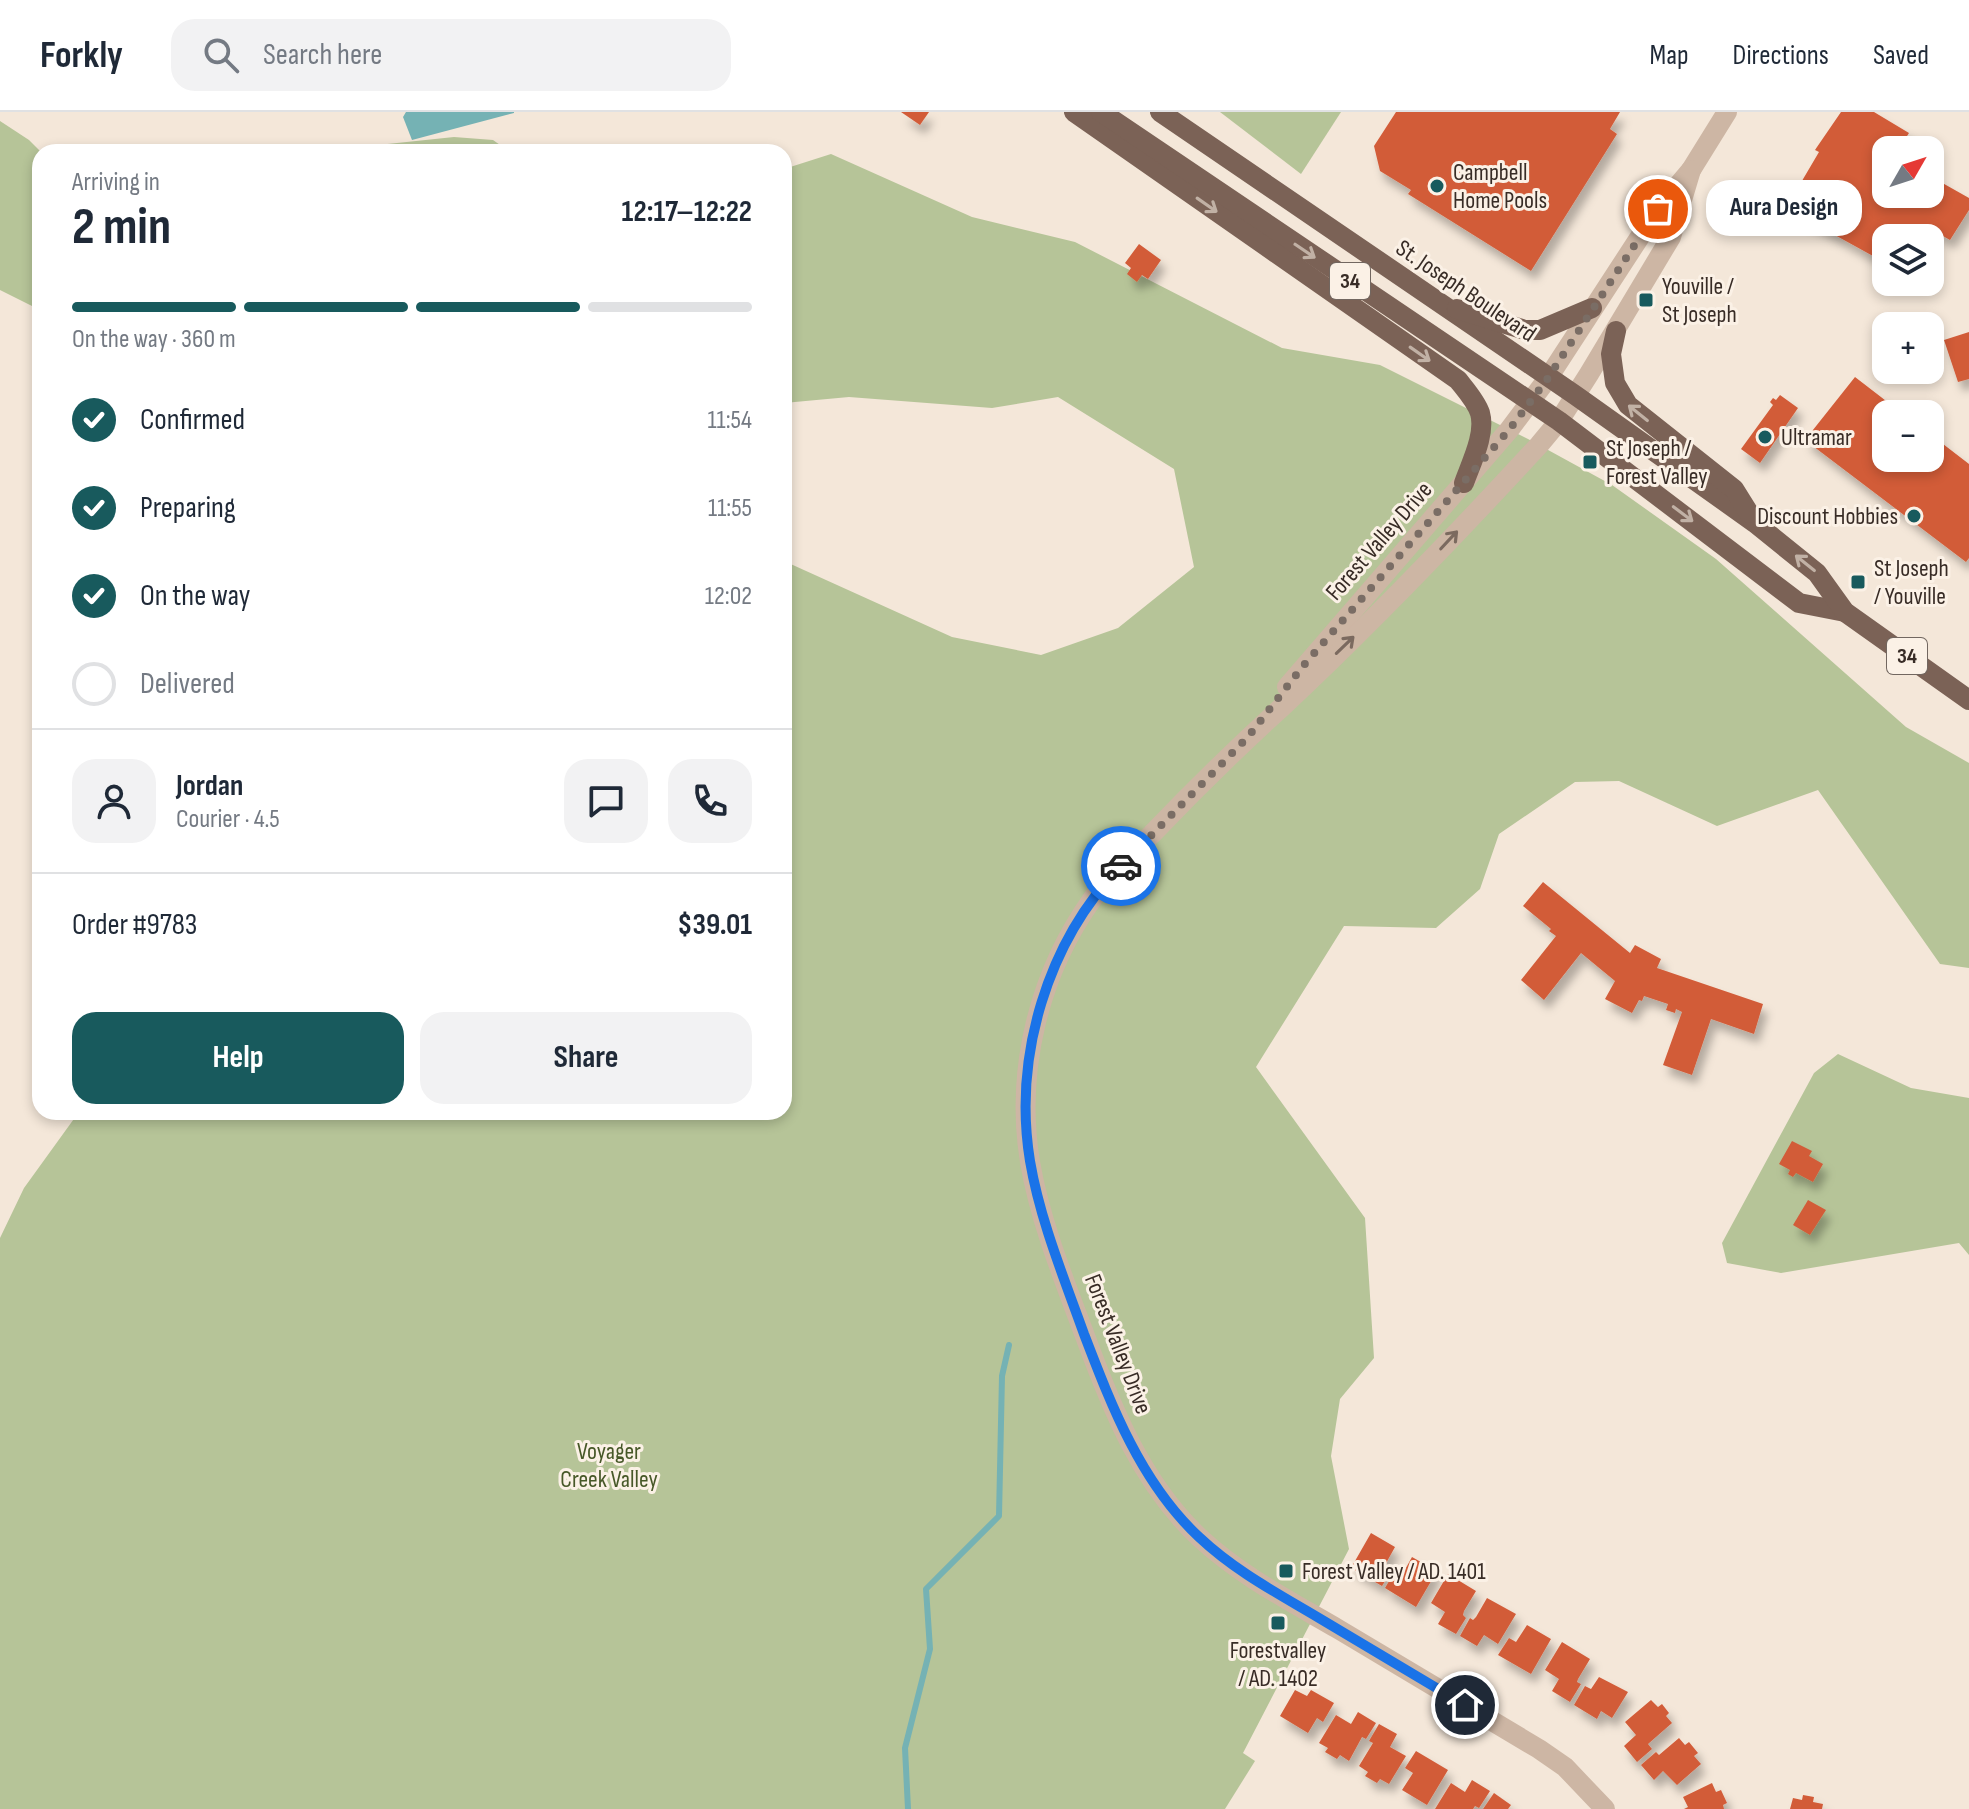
<!DOCTYPE html>
<meta charset="utf-8">
<style>
:root{--surface:#fff;--page:#f2f2f3;--text:#1f2937;--muted:#747a83;--line:#e0e1e3;--accent:#185a5d}
body{margin:0;font-family:"Sofia Sans Condensed",sans-serif;background:var(--page);color:var(--text);height:100vh;display:flex;flex-direction:column;font-size:30px;white-space:nowrap}
*{box-sizing:border-box;margin:0}
p{font-size:26px;color:var(--muted)}
.icon{flex:none;width:44px;height:44px;fill:none;stroke:currentColor;stroke-width:2;stroke-linecap:round;stroke-linejoin:round}
.map{position:relative;flex:1;overflow:hidden}
.panel{position:absolute;left:32px;top:32px;width:760px;height:976px;display:flex;flex-direction:column;background:var(--surface);border-radius:24px;box-shadow:0 4px 12px #0003}
.panel>*{flex:none}
.needle{width:52px;rotate:51deg}
.buttons{position:absolute;left:1872px;top:24px;display:grid;gap:16px}
.buttons a{display:grid;place-items:center;width:72px;height:72px;border-radius:16px;background:var(--surface);box-shadow:0 4px 12px #0003;font-size:40px}
.pin{position:absolute;display:grid;place-items:center;width:68px;height:68px;color:#fff;margin:-34px;border:4px solid #fff;border-radius:50%;box-shadow:0 2px 8px #0007}
.courier{position:absolute;display:grid;place-items:center;width:80px;height:80px;margin:-40px;border:6px solid #1a73e8;border-radius:50%;background:#fff;color:#222;box-shadow:0 2px 10px #0007}
.bubble{position:absolute;height:56px;border-radius:24px;background:var(--surface);box-shadow:0 4px 12px #0003;font-size:26px;font-weight:700;line-height:56px;text-align:center}
.overview em{font-style:normal;font-weight:700}
.overview div{display:flex;flex-direction:column-reverse}
.overview{display:flex;align-items:center;justify-content:space-between;height:136px;padding:0 40px}
h1{font-size:52px;font-weight:700;line-height:60px}
.bar{display:grid;grid-template-columns:repeat(4,1fr);gap:12px 8px;align-content:center;height:96px;padding:0 40px}
.bar i{height:10px;border-radius:6px;background:var(--line)}
.bar .current{background:var(--accent)}
.bar p{grid-column:span 4}
.line{display:flex;align-items:center;gap:20px;padding:0 40px;border-top:2px solid var(--line)}
.line div{flex:1}
.round{display:grid;place-items:center;flex:none;width:84px;height:84px;border-radius:24px;background:var(--page)}
ol{padding:0 40px;list-style:none}
li{display:flex;align-items:center;gap:24px;height:88px}
li p{margin-inline-start:auto}
li .icon{padding:8px;border-radius:50%;background:var(--accent);color:#fff;stroke-width:4}
li:last-child{color:var(--muted)}
li i{width:44px;height:44px;border:4px solid var(--line);border-radius:50%}
.primary-button{display:flex;gap:16px;margin-top:auto;padding:16px 40px}
.primary-button a{flex:1;height:92px;border-radius:24px;background:var(--accent);color:#fff;font-size:32px;font-weight:700;line-height:92px;text-align:center}
.primary-button a+a{background:var(--page);color:var(--text)}
header{display:flex;align-items:center;gap:48px;box-sizing:border-box;height:112px;padding:0 40px;background:var(--surface);border-bottom:2px solid var(--line)}
header strong{font-size:38px}
nav{display:flex;gap:44px;margin-inline-start:auto;font-size:28px}
.search{width:560px;height:72px;background:var(--page);display:flex;align-items:center;gap:20px;box-sizing:border-box;padding:0 28px;border-radius:24px;color:var(--muted);font-size:30px}
.map>svg:first-child{display:block}
</style>
<header>
<strong>Forkly</strong>
<div class="search"><svg class="icon" aria-label="search" viewBox="0 0 24 24"><circle cx="10" cy="10" r="6"/><path d="M15 15l6 6"/></svg>Search here</div>
<nav><a>Map</a><a>Directions</a><a>Saved</a></nav>
</header>
<div class="map">
<svg width="1969" height="1697" viewBox="0 0 1969 1697">
<defs>
<filter id="shadow"><feDropShadow dx="5" dy="9" stdDeviation="4" flood-color="#0004"/></filter>
</defs>
<rect width="100%" height="100%" fill="#f4e7d9"/>
<!-- green -->
<g fill="#b6c498">
<polygon points="1220,0 1341,0 1301,62"/>
<polygon points="0,9 29,28 41,40 40,198 0,178"/>
<polygon points="454,25 493,28 510,40 338,40 359,35"/>
<polygon points="831,42 972,105 1075,130 1282,236 1380,253 1528,327 1612,373 1716,447 1906,615 1969,651 1969,856 1940,852 1818,678 1717,714 1619,669 1575,670 1499,722 1480,777 1436,816 1344,814 1256,955 1365,1106 1374,1246 1340,1287 1331,1344 1349,1437 1243,1641 1255,1649 1225,1697 0,1697 0,1126 24,1076 76,1004 91,1000 784,1000 784,449 952,525 1041,543 1118,516 1194,455 1174,357 1058,285 992,296 849,285 784,291 784,57"/>
<polygon points="1838,942 1911,976 1969,986 1969,1143 1959,1131 1781,1161 1727,1151 1722,1131 1814,961"/>
</g>
<!-- water -->
<polygon fill="#75b2b4" points="406,0 514,0 514,1 412,28 403,5"/>
<g fill="none" stroke-linecap="round" stroke-linejoin="round">
<!-- stream -->
<polyline stroke="#75b2b4" stroke-width="6" points="908,1697 905,1636 930,1537 926,1477 999,1404 1002,1264 1009,1233"/>
</g>
<!-- building -->
<g fill="#d25c39" filter="url(#shadow)">
<polygon points="901,0 929,0 920,13"/>
<polygon points="1396,0 1620,0 1610,17 1617,22 1531,159 1408,82 1411,78 1380,59 1374,34"/>
<polygon points="1841,0 1874,0 1909,21 1898,38 1886,38 1886,82 1930,82 1930,64 1969,86 1969,98 1950,128 1927,115 1921,126 1886,126 1886,148 1882,149 1786,96 1819,40 1815,38 1817,35"/>
<polygon points="1139,132 1161,148 1148,167 1142,163 1137,170 1127,162 1131,156 1125,151"/>
<polygon points="1969,220 1969,267 1958,270 1944,228"/>
<polygon points="1855,265 1903,302 1886,302 1886,346 1930,346 1930,322 1969,352 1969,446 1966,450 1805,328"/>
<polygon points="1780,283 1798,296 1760,351 1741,337 1773,293 1770,290 1773,286 1776,288"/>
<polygon points="1543,770 1630,841 1635,833 1661,847 1657,856 1763,892 1754,922 1711,907 1692,963 1663,953 1682,900 1676,897 1675,901 1666,898 1668,892 1644,884 1642,889 1639,888 1632,901 1605,887 1615,869 1581,841 1544,888 1521,868 1556,824 1549,819 1551,817 1523,794"/>
<polygon points="1792,1029 1812,1039 1809,1044 1823,1052 1813,1070 1796,1061 1793,1065 1788,1062 1790,1058 1779,1052"/>
<polygon points="1808,1088 1826,1098 1810,1123 1793,1113"/>
<polygon points="1371,1421 1395,1435 1385,1453 1392,1458 1382,1474 1351,1456"/>
<polygon points="1412,1445 1437,1459 1416,1495 1385,1476 1395,1459 1402,1463"/>
<polygon points="1448,1462 1476,1479 1464,1499 1463,1503 1466,1506 1456,1522 1438,1512 1445,1500 1431,1491"/>
<polygon points="1487,1486 1516,1502 1498,1532 1484,1523 1477,1534 1460,1524 1470,1506 1473,1508 1476,1505"/>
<polygon points="1527,1513 1551,1527 1531,1562 1498,1543 1509,1526 1516,1530"/>
<polygon points="1562,1530 1590,1547 1578,1567 1577,1570 1581,1572 1570,1590 1552,1579 1559,1567 1545,1558"/>
<polygon points="1599,1565 1628,1580 1612,1606 1601,1599 1597,1607 1574,1593 1585,1574 1591,1577"/>
<polygon points="1295,1578 1307,1584 1311,1578 1334,1591 1323,1610 1317,1606 1308,1621 1280,1604"/>
<polygon points="1651,1588 1658,1595 1662,1592 1669,1601 1666,1604 1672,1611 1648,1632 1652,1637 1637,1650 1624,1634 1636,1623 1625,1610"/>
<polygon points="1358,1600 1376,1611 1366,1627 1362,1625 1349,1649 1340,1643 1337,1647 1325,1640 1328,1636 1319,1631 1336,1603 1351,1612"/>
<polygon points="1379,1612 1397,1622 1390,1635 1406,1644 1389,1672 1380,1667 1377,1671 1365,1664 1368,1660 1359,1654 1373,1631 1369,1629"/>
<polygon points="1679,1626 1685,1633 1689,1630 1698,1641 1694,1644 1701,1652 1677,1673 1663,1659 1654,1668 1641,1653 1656,1640 1659,1643"/>
<polygon points="1416,1639 1448,1658 1427,1693 1402,1678 1413,1661 1405,1656"/>
<polygon points="1472,1668 1490,1679 1479,1696 1475,1694 1473,1697 1435,1697 1451,1671 1465,1680"/>
<polygon points="1712,1671 1716,1680 1721,1678 1727,1691 1723,1693 1724,1697 1684,1697 1688,1695 1683,1685"/>
<polygon points="1494,1681 1511,1693 1508,1697 1483,1697"/>
<polygon points="1803,1683 1814,1685 1813,1690 1823,1692 1822,1697 1790,1697 1793,1686 1802,1688"/>
</g>
<g fill="none" stroke-linecap="round" stroke-linejoin="round">
<!-- minor -->
<g stroke="#cdb6a4" stroke-width="20">
<polyline points="1287,575 1509,318 1548,266 1658,97 1691,58 1727,0"/>
<path d="M1605,1697L1565,1655L1539,1637C1472,1597 1405,1557 1338,1517C1290,1489 1241,1464 1200,1426C1142,1372 1112,1297 1085,1224C1064,1168 1040,1109 1030,1050C1015,958 1039,861 1093,786C1110,762 1132,742 1152,722C1194,678 1238,635 1283,594C1372,511 1456,423 1539,333L1559,309L1589,262L1671,125L1691,58"/>
</g>
<!-- major -->
<g stroke="#7b6256" stroke-width="20">
<path d="M1074,0L1458,268C1465,277 1476,289 1480,301C1486,322 1471,351 1464,371"/>
<polyline points="1101,0 1559,309 1799,491 1845,500"/>
<polyline points="1160,0 1575,283 1755,411 1817,461 1845,500 1969,588"/>
<polyline points="1457,197 1525,218 1540,218 1592,196"/>
<polyline points="1616,219 1611,242 1615,271 1628,293 1734,377 1749,401"/>
</g>
</g>
<!-- one-way arrows -->
<defs><path id="oneway-shaft" d="M-6 0H5M1.5-3L5.5 0L1.5 3" fill="none" stroke-width="1.6" stroke-linecap="round" stroke-linejoin="round" transform="scale(2)"/></defs>
<g stroke="#c1b1a5">
<use href="#oneway-shaft" transform="translate(1207 93) rotate(35)"/>
<use href="#oneway-shaft" transform="translate(1305 139) rotate(34)"/>
<use href="#oneway-shaft" transform="translate(1420 242) rotate(35)"/>
<use href="#oneway-shaft" transform="translate(1638 301) rotate(-141)"/>
<use href="#oneway-shaft" transform="translate(1683 402) rotate(37)"/>
<use href="#oneway-shaft" transform="translate(1805 451) rotate(-141)"/>
</g>
<g stroke="#7b6a5f">
<use href="#oneway-shaft" transform="translate(1449 428) rotate(-47)"/>
<use href="#oneway-shaft" transform="translate(1345 533) rotate(-44)"/>
</g>
<g fill="none" stroke-linecap="round" stroke-linejoin="round">
<!-- done -->
<polyline stroke="#7a6d65" stroke-width="8" stroke-dasharray="0 14.4" points="1121,754 1248,625 1303,554 1509,318 1548,266 1658,97"/>
<!-- route -->
<path stroke="#1a73e8" stroke-width="10" d="M1121,754C1047,830 1013,945 1030,1049C1040,1108 1064,1166 1084,1222C1112,1295 1141,1371 1199,1425C1235,1459 1277,1481 1319,1506C1368,1535 1416,1564 1465,1593"/>
</g>
<!-- markers -->
<g fill="#185a5d" stroke="#fbf1e6" stroke-width="3">
<circle cx="1437" cy="74" r="8"/>
<rect x="1638" y="180" width="16" height="16" rx="4"/>
<circle cx="1765" cy="325" r="8"/>
<rect x="1582" y="342" width="16" height="16" rx="4"/>
<circle cx="1914" cy="404" r="8"/>
<rect x="1850" y="462" width="16" height="16" rx="4"/>
<rect x="1278" y="1451" width="16" height="16" rx="4"/>
<rect x="1270" y="1503" width="16" height="16" rx="4"/>
</g>
<g text-anchor="middle" dominant-baseline="central" stroke-width="6" stroke-linejoin="round" paint-order="stroke">
<!-- shield labels -->
<g fill="#fbf1e6" stroke="#726760" stroke-width="2">
<rect x="1330" y="151" width="40" height="36" rx="6"/>
<rect x="1887" y="526" width="40" height="36" rx="6"/>
</g>
<g font-size="22" font-weight="bold" fill="#382c26">
<text x="1350" y="169">34</text>
<text x="1907" y="544">34</text>
</g>
<!-- poi labels -->
<g font-size="24" fill="#382c26" stroke="#fbf1e6" text-anchor="start">
<text x="1453" y="60">Campbell<tspan x="1453" dy="28">Home Pools</tspan></text>
<text x="1662" y="174">Youville /<tspan x="1662" dy="28">St Joseph</tspan></text>
<text x="1781" y="325">Ultramar</text>
<text x="1606" y="336">St Joseph /<tspan x="1606" dy="28">Forest Valley</tspan></text>
<text x="1898" y="404" text-anchor="end">Discount Hobbies</text>
<text x="1874" y="456">St Joseph<tspan x="1874" dy="28">/ Youville</tspan></text>
<text x="1302" y="1459">Forest Valley / AD. 1401</text>
<text x="1278" y="1538" text-anchor="middle">Forestvalley<tspan x="1278" dy="28">/ AD. 1402</tspan></text>
</g>
<!-- street labels -->
<g font-size="24" fill="#382c26" stroke="#fbf1e6">
<text transform="translate(1466 179) rotate(34)">St. Joseph Boulevard</text>
<text transform="translate(1379 429) rotate(-49)">Forest Valley Drive</text>
<text transform="translate(1118 1232) rotate(69)">Forest Valley Drive</text>
</g>
<!-- park labels -->
<g font-size="24" fill="#475828" stroke="#fbf1e6">
<text x="609" y="1339">Voyager<tspan x="609" dy="28">Creek Valley</tspan></text>
</g>
</g>
</svg>
<div class="buttons">
<a><svg class="needle" viewBox="-14 -14 28 28"><path d="M0-13l5 13h-10z" fill="#e53935"/><path d="M0 13l5-13h-10z" fill="#747a83"/></svg></a>
<a><svg class="icon" aria-label="layers" viewBox="0 0 24 24"><path d="M12 4l9 5-9 5-9-5zM3 14l9 5 9-5"/></svg></a>
<a>+</a>
<a>−</a>
</div>
<div class="pin" style="left:1658px;top:97px;background:#ea580c"><svg class="icon" aria-label="bag" viewBox="0 0 24 24"><path d="M5 8h14l-1 12H6zM9 8a3 3 0 0 1 6 0"/></svg></div>
<div class="pin" style="left:1465px;top:1593px;background:#1f2937"><svg class="icon" aria-label="home" viewBox="0 0 24 24"><path d="M3 11l9-7 9 7M6 9v11h12V9"/></svg></div>
<div class="courier" style="left:1121px;top:754px"><svg class="icon" aria-label="car" viewBox="0 0 24 24"><path d="M5 17H2v-5l4-1 3-4h7l3 4 3 1v5h-3M9 17h6M6 11h13"/><circle cx="7" cy="17" r="2"/><circle cx="17" cy="17" r="2"/></svg></div>
<div class="bubble" style="left:1706px;top:68px;width:156px">Aura Design</div>
<section class="panel">
<div class="overview"><div><h1>2 min</h1><p>Arriving in</p></div><em>12:17–12:22</em></div>
<div class="bar"><i class="current"></i><i class="current"></i><i class="current"></i><i></i><p>On the way · 360 m</p></div>
<ol>
<li><svg class="icon" aria-label="check" viewBox="0 0 24 24"><path d="M5 12l5 5 9-10"/></svg>Confirmed<p>11:54</p></li>
<li><svg class="icon" aria-label="check" viewBox="0 0 24 24"><path d="M5 12l5 5 9-10"/></svg>Preparing<p>11:55</p></li>
<li><svg class="icon" aria-label="check" viewBox="0 0 24 24"><path d="M5 12l5 5 9-10"/></svg>On the way<p>12:02</p></li>
<li><i></i>Delivered</li>
</ol>
<div class="line" style="height:144px"><a class="round"><svg class="icon" aria-label="person" viewBox="0 0 24 24"><circle cx="12" cy="8" r="4"/><path d="M4 21q1-7 8-7t8 7"/></svg></a><div><b>Jordan</b><p>Courier · 4.5</p></div><a class="round"><svg class="icon" aria-label="chat" viewBox="0 0 24 24"><path d="M4 5h16v11H9l-5 4z"/></svg></a><a class="round"><svg class="icon" aria-label="phone" viewBox="0 0 24 24"><path d="M5 4h4l2 5-3 2q2 4 5 5l2-3 5 2v4C11 20 4 13 5 4z"/></svg></a></div>
<div class="line" style="height:104px"><div>Order #9783</div><b>$39.01</b></div>
<div class="primary-button"><a>Help</a><a>Share</a></div>
</section>
</div>
